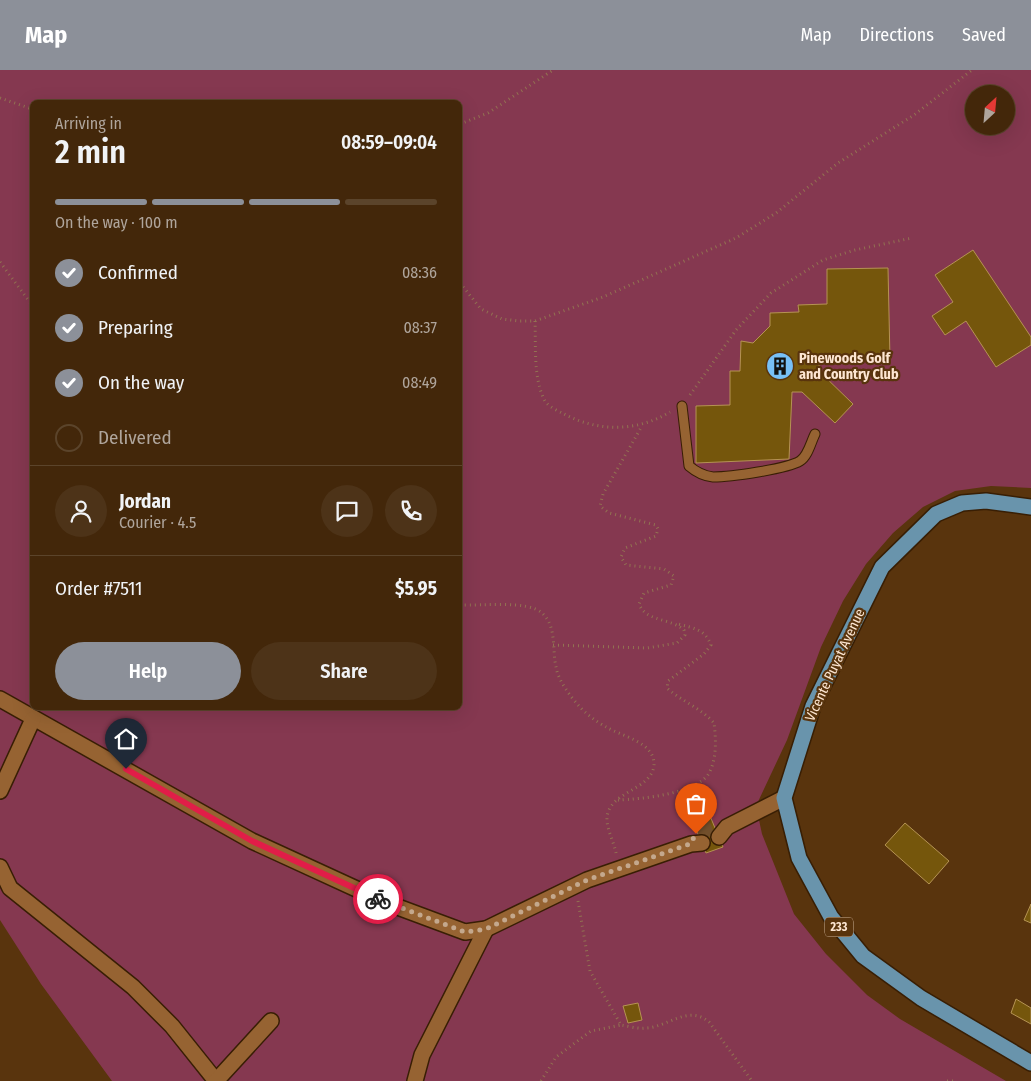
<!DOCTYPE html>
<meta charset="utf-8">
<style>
:root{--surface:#43270a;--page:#4d3318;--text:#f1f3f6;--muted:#afa59c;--line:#5b442b;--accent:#8c9099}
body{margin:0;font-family:"Fira Sans Condensed",sans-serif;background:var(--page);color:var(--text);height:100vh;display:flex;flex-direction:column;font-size:19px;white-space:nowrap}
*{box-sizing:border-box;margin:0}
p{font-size:16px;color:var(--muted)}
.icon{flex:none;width:28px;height:28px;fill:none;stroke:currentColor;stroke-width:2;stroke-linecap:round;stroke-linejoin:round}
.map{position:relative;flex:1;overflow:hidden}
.panel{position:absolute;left:30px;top:30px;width:432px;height:610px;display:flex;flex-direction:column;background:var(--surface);border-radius:8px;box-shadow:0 5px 20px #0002,0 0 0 1px var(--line)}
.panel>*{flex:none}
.needle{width:32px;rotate:26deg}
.tools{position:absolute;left:965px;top:15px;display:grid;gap:10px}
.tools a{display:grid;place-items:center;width:50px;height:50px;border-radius:50%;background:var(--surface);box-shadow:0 5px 20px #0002,0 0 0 1px var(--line);font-size:25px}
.pin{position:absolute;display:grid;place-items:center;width:42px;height:42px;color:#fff;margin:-51px -21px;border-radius:50% 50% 50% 0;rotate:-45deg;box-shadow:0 0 5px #0007}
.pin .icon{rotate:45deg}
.courier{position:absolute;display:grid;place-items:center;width:50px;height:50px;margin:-25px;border:4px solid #e11d48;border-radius:50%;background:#fff;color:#222;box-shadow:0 1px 6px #0007}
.summary em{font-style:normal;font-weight:600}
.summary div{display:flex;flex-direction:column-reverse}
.summary{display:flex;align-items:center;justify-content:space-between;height:85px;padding:0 25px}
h1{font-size:32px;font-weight:600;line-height:38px}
.bar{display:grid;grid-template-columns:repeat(4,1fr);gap:8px 5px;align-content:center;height:60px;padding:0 25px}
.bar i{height:6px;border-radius:4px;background:var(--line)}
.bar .selected{background:var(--accent)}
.bar p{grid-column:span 4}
.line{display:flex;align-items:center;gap:12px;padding:0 25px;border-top:1px solid var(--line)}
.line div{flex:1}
.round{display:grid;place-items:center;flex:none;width:52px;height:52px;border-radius:26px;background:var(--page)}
ol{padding:0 25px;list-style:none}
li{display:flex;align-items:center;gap:15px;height:55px}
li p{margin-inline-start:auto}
li .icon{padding:5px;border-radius:50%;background:var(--accent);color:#fff;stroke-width:4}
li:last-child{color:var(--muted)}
li i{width:28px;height:28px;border:2px solid var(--line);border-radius:50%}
.primary-button{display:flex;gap:10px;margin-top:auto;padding:10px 25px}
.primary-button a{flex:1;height:58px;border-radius:30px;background:var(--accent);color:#fff;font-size:20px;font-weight:600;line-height:58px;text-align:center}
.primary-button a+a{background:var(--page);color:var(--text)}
header{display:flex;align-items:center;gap:30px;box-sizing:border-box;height:70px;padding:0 25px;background:var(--accent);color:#fff}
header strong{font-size:24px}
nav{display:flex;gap:28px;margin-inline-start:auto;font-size:18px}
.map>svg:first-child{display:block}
</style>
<header>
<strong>Map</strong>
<nav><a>Map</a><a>Directions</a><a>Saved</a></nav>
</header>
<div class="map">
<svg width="1031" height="1011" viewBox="0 0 1031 1011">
<rect width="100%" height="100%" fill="#59340d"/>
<!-- green -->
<path fill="#853850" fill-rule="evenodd" d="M0,0H1031V418L991,416L955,421L923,437L893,463L866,494L843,531L821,577L787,670L756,736L762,764L794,844L826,884L867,925L900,949L1006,1011H112L41,914L0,850ZM974,24H1006V56H974ZM32,32H460V638H32Z"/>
<!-- building -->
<g fill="#75560c" stroke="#b59353">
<polygon points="973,180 1031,267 1031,275 996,297 966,251 945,265 932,246 953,232 935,205"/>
<polygon points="888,198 890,290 819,291 819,301 853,334 835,353 802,322 792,322 789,389 696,393 696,336 730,335 730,301 740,301 741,271 753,273 770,256 770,243 799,242 798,235 827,234 827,199"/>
<polygon points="710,746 723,777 706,783 693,752"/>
<polygon points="905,753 949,791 929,814 885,775"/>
<polygon points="1031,834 1031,853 1024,850"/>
<polygon points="1016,929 1031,938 1031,954 1011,943"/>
<polygon points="638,933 642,950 628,953 623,936"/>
</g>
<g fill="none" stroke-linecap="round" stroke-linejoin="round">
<!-- street-tunnel -->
<polyline stroke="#724f2b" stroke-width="15" stroke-dasharray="15 8" stroke-linecap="butt" points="698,763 714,757"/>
<!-- lane casing -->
<g stroke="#381e04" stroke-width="11">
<path id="lane" d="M682,336L689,396C696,402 704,406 713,407C730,407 787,399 800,391C808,386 811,372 815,364"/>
</g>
<!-- street casing -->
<g stroke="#381e04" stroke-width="18">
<g id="street">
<polyline points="0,629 252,771 387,833 465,862 486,859 587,810 691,774 702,773"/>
<polyline points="0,721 33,649"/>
<polyline points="719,767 727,757 784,728"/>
<polyline points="0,797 10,818 133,917 172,956 216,1011"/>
<polyline points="216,1011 271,951"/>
<polyline points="415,1011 422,985 486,859"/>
</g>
</g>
<!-- primary casing -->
<g stroke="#381e04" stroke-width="18">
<polyline id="primary" points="1031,437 986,431 962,433 936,444 882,497 813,636 784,728 799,788 831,847 863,886 921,928 1031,993"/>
</g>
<!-- path -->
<g stroke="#927252" stroke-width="3" stroke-dasharray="1 4" stroke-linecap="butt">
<polyline points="0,28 32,39"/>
<polyline points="460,54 488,43 553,0"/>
<polyline points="0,192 32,235"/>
<polyline points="460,213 481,239 502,249 519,251 535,251 603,227 736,168 776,143 838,93 914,45 972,0"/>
<path d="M535,251C536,276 533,309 545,331C549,337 558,341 564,344C598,362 637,362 670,342"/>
<polyline points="690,325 736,260 771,223 823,190 855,180 912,168"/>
<path d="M460,535C480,536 528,530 542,543C557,556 552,580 556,597C558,610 570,626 579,636C586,644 597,652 606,657C621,666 655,672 654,695C652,720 610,721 607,747C606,758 614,772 616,783"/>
<path d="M553,575L647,578L677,573L685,565L684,560C671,548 646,552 639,534L644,523L671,515L674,506L664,499L626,495L621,487L625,478L656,466L658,459L656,455L609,443L600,436L603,424L642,356"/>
<path d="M618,730C641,729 697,724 709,703C717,689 716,668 714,653C701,638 681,631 667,618L668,611L704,584L711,575C705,559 693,558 678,554"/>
<path d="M578,831L590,901L621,955C628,956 637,959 645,958C667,958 688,934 709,952L752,1011"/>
<polyline points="541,1011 556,987 591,961 621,955"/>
<polyline points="947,1011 954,1011"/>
</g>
<!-- lane -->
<use href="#lane" stroke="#966332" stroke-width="9"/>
<!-- street -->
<use href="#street" stroke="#966332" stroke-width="15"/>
<!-- primary -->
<use href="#primary" stroke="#6994ac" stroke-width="15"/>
</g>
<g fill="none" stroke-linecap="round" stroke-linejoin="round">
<!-- done -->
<polyline stroke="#c4a88d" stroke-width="5" stroke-dasharray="0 9" points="378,829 465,862 486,859 587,810 690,774 696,764"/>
<!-- route -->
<polyline stroke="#e11d48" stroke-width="6" points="126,699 252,771 378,829"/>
</g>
<!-- icons -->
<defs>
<g id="building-disc" transform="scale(1.4375)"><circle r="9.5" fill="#77c0f7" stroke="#59340d"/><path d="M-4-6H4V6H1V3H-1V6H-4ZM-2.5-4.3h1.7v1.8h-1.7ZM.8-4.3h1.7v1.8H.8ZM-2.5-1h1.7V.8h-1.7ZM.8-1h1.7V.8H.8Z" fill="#111"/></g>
</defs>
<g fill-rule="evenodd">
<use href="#building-disc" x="780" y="296"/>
</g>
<g text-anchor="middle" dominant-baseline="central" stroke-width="4.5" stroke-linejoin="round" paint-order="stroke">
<!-- shield labels -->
<rect fill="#59340d" stroke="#ccb197" stroke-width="1" x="825" y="847.5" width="28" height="19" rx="4"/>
<g font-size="12" font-weight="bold" fill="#fde6d2">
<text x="839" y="857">233</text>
</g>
<!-- poi labels -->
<g font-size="14" font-weight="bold" fill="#fde6d2" stroke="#59340d" text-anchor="start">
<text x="799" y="288">Pinewoods Golf<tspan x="799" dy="16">and Country Club</tspan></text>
</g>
<!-- street labels -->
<g font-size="14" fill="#fde6d2" stroke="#59340d">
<text transform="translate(835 595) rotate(-65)">Vicente Puyat Avenue</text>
</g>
</g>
</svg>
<div class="tools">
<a><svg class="needle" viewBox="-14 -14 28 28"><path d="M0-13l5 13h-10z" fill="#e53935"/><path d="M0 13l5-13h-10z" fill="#afa59c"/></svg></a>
</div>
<div class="pin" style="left:696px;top:764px;background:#ea580c"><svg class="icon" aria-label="bag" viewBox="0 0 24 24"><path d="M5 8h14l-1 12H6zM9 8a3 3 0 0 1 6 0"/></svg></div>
<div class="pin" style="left:126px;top:699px;background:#1f2937"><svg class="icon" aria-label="home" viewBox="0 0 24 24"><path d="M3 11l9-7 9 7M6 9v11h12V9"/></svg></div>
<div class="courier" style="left:378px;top:829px"><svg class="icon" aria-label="bike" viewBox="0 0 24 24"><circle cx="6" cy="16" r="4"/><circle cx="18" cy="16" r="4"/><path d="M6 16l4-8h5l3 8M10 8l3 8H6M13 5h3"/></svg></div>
<section class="panel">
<div class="summary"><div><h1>2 min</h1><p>Arriving in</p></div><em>08:59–09:04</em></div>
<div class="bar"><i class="selected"></i><i class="selected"></i><i class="selected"></i><i></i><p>On the way · 100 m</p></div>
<ol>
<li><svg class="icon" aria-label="check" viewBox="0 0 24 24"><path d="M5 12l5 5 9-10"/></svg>Confirmed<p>08:36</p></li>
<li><svg class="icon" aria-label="check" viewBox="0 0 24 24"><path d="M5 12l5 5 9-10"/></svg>Preparing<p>08:37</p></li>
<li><svg class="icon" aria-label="check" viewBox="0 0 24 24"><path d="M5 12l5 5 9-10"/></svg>On the way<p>08:49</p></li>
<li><i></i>Delivered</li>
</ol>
<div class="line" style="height:90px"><a class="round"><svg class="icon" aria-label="person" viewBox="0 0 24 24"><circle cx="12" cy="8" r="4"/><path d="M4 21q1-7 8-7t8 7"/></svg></a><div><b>Jordan</b><p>Courier · 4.5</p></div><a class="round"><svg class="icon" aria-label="chat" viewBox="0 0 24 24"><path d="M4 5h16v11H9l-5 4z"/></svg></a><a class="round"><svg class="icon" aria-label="phone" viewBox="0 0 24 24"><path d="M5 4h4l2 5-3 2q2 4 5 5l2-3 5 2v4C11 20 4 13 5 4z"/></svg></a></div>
<div class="line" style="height:65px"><div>Order #7511</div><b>$5.95</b></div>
<div class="primary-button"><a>Help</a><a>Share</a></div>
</section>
</div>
